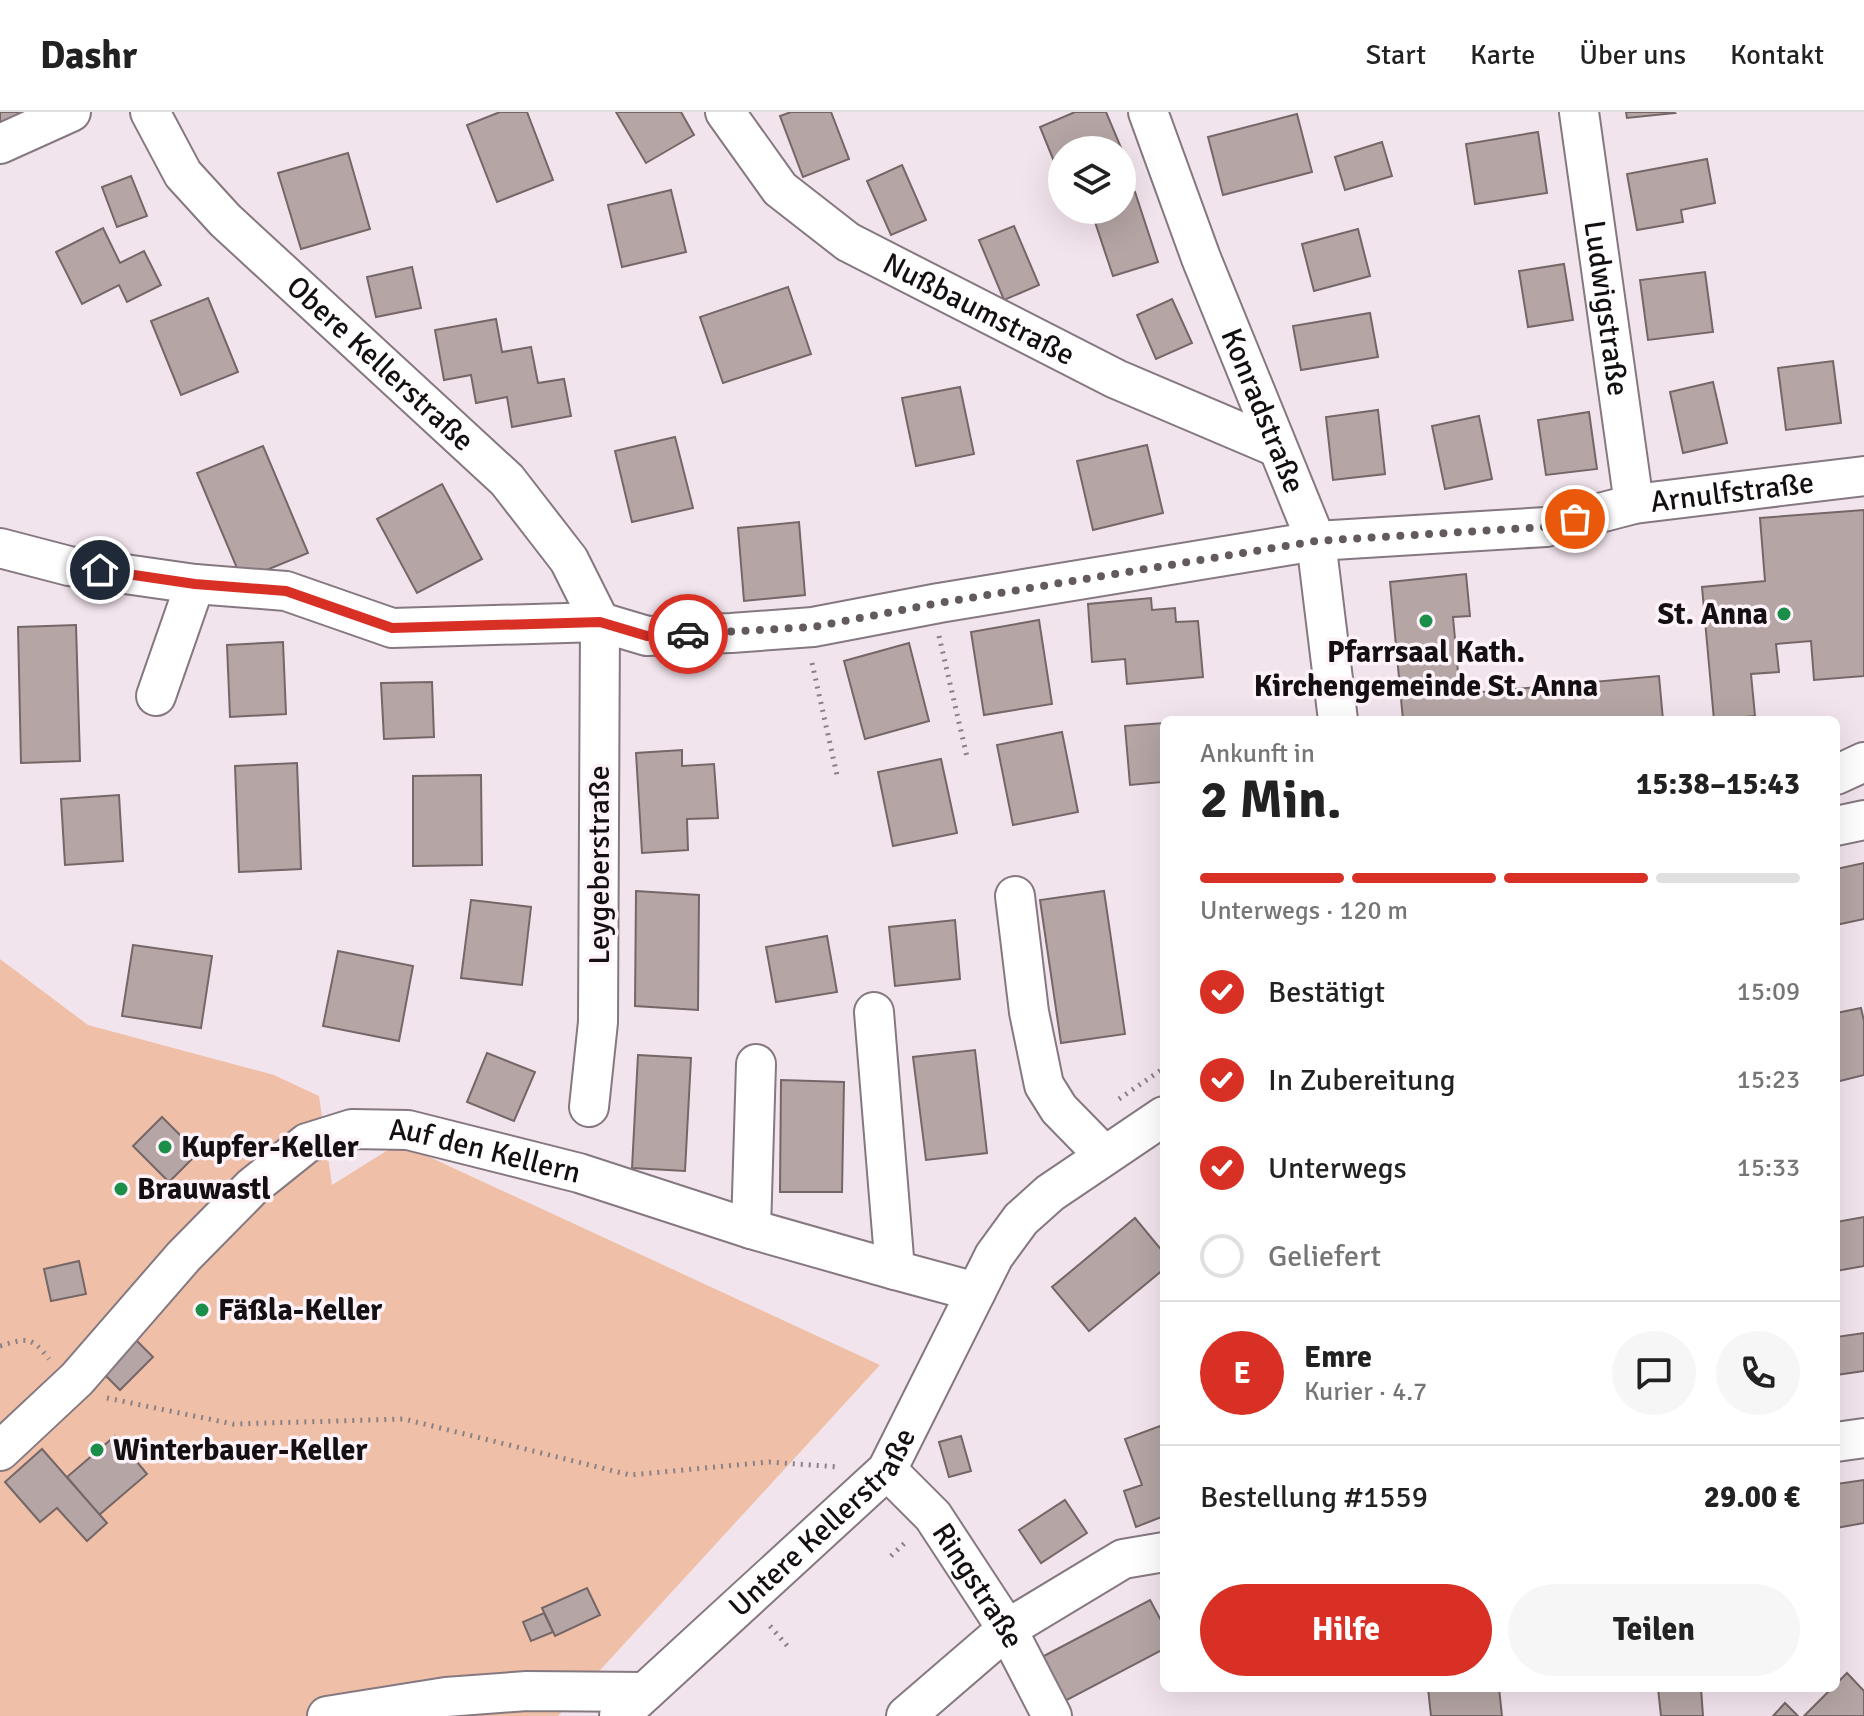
<!DOCTYPE html>
<html lang="de">
<meta charset="utf-8">
<style>
:root{--surface:#fff;--page:#f6f6f6;--text:#222;--muted:#767676;--line:#e0e0e0;--accent:#d93025}
body{margin:0;font-family:Signika,sans-serif;background:var(--page);color:var(--text);height:100vh;display:flex;flex-direction:column;font-size:30px;white-space:nowrap}
*{box-sizing:border-box;margin:0}
p{font-size:26px;color:var(--muted)}
.icon{flex:none;width:44px;height:44px;fill:none;stroke:currentColor;stroke-width:2;stroke-linecap:round;stroke-linejoin:round}
.map{position:relative;flex:1;overflow:hidden}
.sheet{position:absolute;left:1160px;top:604px;width:680px;height:976px;display:flex;flex-direction:column;background:var(--surface);border-radius:12px;box-shadow:0 8px 32px #0002}
.sheet>*{flex:none}
.tools{position:absolute;left:1048px;top:24px;display:grid;gap:16px}
.tools a{display:grid;place-items:center;width:88px;height:88px;border-radius:50%;background:var(--surface);box-shadow:0 8px 32px #0002;font-size:40px}
.pin{position:absolute;display:grid;place-items:center;width:68px;height:68px;color:#fff;margin:-34px;border:4px solid #fff;border-radius:50%;box-shadow:0 2px 8px #0007}
.courier{position:absolute;display:grid;place-items:center;width:80px;height:80px;margin:-40px;border:6px solid #d93025;border-radius:50%;background:#fff;color:#222;box-shadow:0 2px 10px #0007}
.headline em{font-style:normal;font-weight:800}
.headline div{display:flex;flex-direction:column-reverse}
.headline{display:flex;align-items:center;justify-content:space-between;height:136px;padding:0 40px}
h1{font-size:52px;font-weight:800;line-height:60px}
.bar{display:grid;grid-template-columns:repeat(4,1fr);gap:12px 8px;align-content:center;height:96px;padding:0 40px}
.bar i{height:10px;border-radius:6px;background:var(--line)}
.bar .on{background:var(--accent)}
.bar p{grid-column:span 4}
.line{display:flex;align-items:center;gap:20px;padding:0 40px;border-top:2px solid var(--line)}
.line div{flex:1}
.round{display:grid;place-items:center;flex:none;width:84px;height:84px;border-radius:42px;background:var(--page)}
ol{padding:0 40px;list-style:none}
li{display:flex;align-items:center;gap:24px;height:88px}
li p{margin-inline-start:auto}
li .icon{padding:8px;border-radius:50%;background:var(--accent);color:#fff;stroke-width:4}
li:last-child{color:var(--muted)}
li i{width:44px;height:44px;border:4px solid var(--line);border-radius:50%}
.cta{display:flex;gap:16px;margin-top:auto;padding:16px 40px}
.cta a{flex:1;height:92px;border-radius:48px;background:var(--accent);color:#fff;font-size:32px;font-weight:800;line-height:92px;text-align:center}
.cta a+a{background:var(--page);color:var(--text)}
header{display:flex;align-items:center;gap:48px;box-sizing:border-box;height:112px;padding:0 40px;background:var(--surface);border-bottom:2px solid var(--line)}
header strong{font-size:38px}
nav{display:flex;gap:44px;margin-inline-start:auto;font-size:28px}
.map>svg:first-child{display:block}
</style>
<header>
<strong>Dashr</strong>
<nav><a>Start</a><a>Karte</a><a>Über uns</a><a>Kontakt</a></nav>
</header>
<div class="map">
<svg width="1864" height="1604" viewBox="0 0 1864 1604">
<rect width="100%" height="100%" fill="#f2e4ed"/>
<!-- green -->
<polygon fill="#efc0a7" points="0,847 88,913 274,963 319,984 332,1073 399,1031 880,1253 558,1604 0,1604"/>
<!-- building -->
<g fill="#b5a5a5" stroke="#756667" stroke-width="2">
<polygon points="0,0 22,0 0,12"/>
<polygon points="500,0 527,0 553,68 497,90 467,13"/>
<polygon points="616,0 681,0 694,23 646,51"/>
<polygon points="791,0 831,0 849,47 803,65 780,4"/>
<polygon points="1075,0 1106,0 1122,38 1062,38 1060,64 1040,15"/>
<polygon points="1626,0 1674,0 1675,1 1627,6"/>
<polygon points="1297,2 1312,60 1223,83 1208,25"/>
<polygon points="1538,20 1547,81 1475,92 1466,32"/>
<polygon points="1382,30 1392,64 1345,78 1335,45"/>
<polygon points="348,41 370,117 301,137 278,61"/>
<polygon points="1707,47 1715,91 1681,98 1683,110 1637,118 1627,62"/>
<polygon points="902,53 926,108 891,123 867,69"/>
<polygon points="131,64 147,104 117,115 102,75"/>
<polygon points="671,78 686,140 622,155 608,93"/>
<polygon points="1135,80 1158,150 1113,164 1091,98 1122,98 1122,85"/>
<polygon points="1014,114 1039,173 1004,188 979,128"/>
<polygon points="103,116 120,151 144,139 161,173 127,190 119,173 82,192 56,140"/>
<polygon points="1358,117 1370,164 1314,179 1302,132"/>
<polygon points="1564,152 1573,208 1528,215 1519,159"/>
<polygon points="412,155 421,196 376,205 367,165"/>
<polygon points="1705,160 1713,220 1648,228 1640,168"/>
<polygon points="788,175 811,242 723,271 700,205"/>
<polygon points="208,186 238,260 181,283 151,209"/>
<polygon points="1172,187 1192,231 1156,247 1137,203"/>
<polygon points="1370,201 1378,245 1301,258 1293,214"/>
<polygon points="496,207 502,240 531,235 538,271 564,267 571,304 512,315 507,285 476,291 471,263 444,268 435,218"/>
<polygon points="1833,249 1841,311 1786,318 1778,256"/>
<polygon points="1713,270 1727,331 1683,341 1670,280"/>
<polygon points="960,275 974,342 916,354 902,286"/>
<polygon points="1378,298 1385,362 1333,368 1326,305"/>
<polygon points="1589,300 1597,357 1546,363 1538,308"/>
<polygon points="1479,304 1492,367 1445,377 1432,314"/>
<polygon points="675,325 693,396 632,410 615,339"/>
<polygon points="1147,333 1163,401 1093,418 1077,349"/>
<polygon points="263,334 308,441 242,468 197,361"/>
<polygon points="442,372 482,447 417,481 377,407"/>
<polygon points="1864,398 1864,564 1814,568 1811,529 1776,532 1779,560 1751,562 1755,604 1714,608 1702,475 1765,469 1760,406"/>
<polygon points="799,410 805,483 744,489 738,416"/>
<polygon points="1466,462 1470,504 1453,505 1460,582 1659,564 1663,608 1403,608 1390,470"/>
<polygon points="1151,486 1152,498 1175,496 1176,510 1198,509 1203,565 1127,572 1125,547 1092,550 1088,492"/>
<polygon points="1039,508 1052,592 984,603 971,520"/>
<polygon points="76,513 80,649 21,651 18,515"/>
<polygon points="283,530 286,602 230,605 227,533"/>
<polygon points="909,531 929,609 865,627 844,549"/>
<polygon points="432,570 434,625 384,627 381,571"/>
<polygon points="1164,611 1164,691 1162,670 1130,673 1125,614"/>
<polygon points="1062,620 1078,700 1013,713 997,633"/>
<polygon points="682,638 682,654 714,652 718,706 687,707 688,738 642,741 636,641"/>
<polygon points="941,647 957,721 893,734 878,660"/>
<polygon points="297,651 301,757 239,760 235,654"/>
<polygon points="481,663 482,753 413,754 413,664"/>
<polygon points="119,683 123,749 65,753 61,687"/>
<polygon points="1864,751 1864,807 1836,813 1836,757"/>
<polygon points="636,779 699,783 698,898 635,894"/>
<polygon points="1104,779 1125,922 1061,931 1040,788"/>
<polygon points="471,788 531,795 522,873 461,866"/>
<polygon points="955,808 960,867 895,874 889,815"/>
<polygon points="827,824 837,880 776,890 766,835"/>
<polygon points="133,833 212,844 201,916 122,904"/>
<polygon points="338,839 413,854 399,929 323,914"/>
<polygon points="1861,896 1864,909 1864,963 1836,970 1836,901"/>
<polygon points="975,938 987,1041 926,1048 913,945"/>
<polygon points="487,941 535,960 514,1009 467,990"/>
<polygon points="638,943 691,946 685,1059 632,1056"/>
<polygon points="781,968 844,970 842,1080 780,1080"/>
<polygon points="162,1005 198,1041 169,1070 133,1034"/>
<polygon points="1864,1105 1864,1154 1836,1159 1836,1110"/>
<polygon points="1135,1106 1164,1141 1164,1157 1089,1219 1052,1175"/>
<polygon points="79,1149 86,1182 51,1189 44,1157"/>
<polygon points="1864,1221 1864,1259 1836,1263 1836,1225"/>
<polygon points="135,1227 153,1245 120,1278 101,1259"/>
<polygon points="1160,1314 1164,1324 1164,1404 1136,1415 1124,1379 1142,1373 1125,1327"/>
<polygon points="115,1324 147,1362 99,1403 67,1365"/>
<polygon points="961,1324 971,1359 949,1365 939,1330"/>
<polygon points="42,1337 107,1411 87,1429 57,1396 40,1410 5,1370"/>
<polygon points="1864,1368 1864,1411 1836,1416 1836,1372"/>
<polygon points="1065,1388 1087,1421 1041,1451 1019,1418"/>
<polygon points="587,1476 600,1503 555,1524 542,1496"/>
<polygon points="1150,1488 1164,1514 1164,1537 1065,1589 1042,1545"/>
<polygon points="544,1501 553,1520 531,1529 523,1510"/>
<polygon points="1847,1561 1864,1579 1864,1604 1804,1604 1832,1576 1836,1576 1836,1572"/>
<polygon points="1428,1576 1499,1576 1502,1604 1431,1604"/>
<polygon points="1658,1576 1701,1576 1703,1604 1661,1604"/>
<polygon points="1785,1591 1798,1604 1773,1604"/>
</g>
<g fill="none" stroke-linecap="round" stroke-linejoin="round">
<!-- minor casing -->
<g stroke="#857880" stroke-width="42">
<g id="minor">
<path id="s1" d="M150,0L183,62L225,108L507,368L569,448L600,510L598,910L589,995"/>
<path id="s2" d="M725,0L780,77L848,130L1116,267L1276,335"/>
<path id="s3" d="M1148,0L1201,146L1316,429L1338,608"/>
<path id="s4" d="M1579,0L1634,392"/>
<polyline points="0,32 71,0"/>
<path id="s5" d="M0,436L69,454L195,472L286,479L392,516L600,510L647,524L731,521L813,515L939,491L1316,429L1546,415L1634,392L1864,364"/>
<polyline points="156,584 195,472"/>
<polyline points="1836,663 1864,650"/>
<polyline points="1836,714 1864,708"/>
<polyline points="1015,784 1029,900 1044,973 1059,997 1104,1043"/>
<polyline points="874,900 895,1158 976,1180"/>
<polyline points="751,1117 756,952"/>
<polyline points="1836,1330 1864,1326"/>
<path id="s6" d="M0,1339L77,1267L184,1144L252,1075L307,1031L352,1017L408,1018L579,1061L751,1117L895,1158"/>
<path id="s7" d="M887,1358L933,1404L1007,1517L1052,1604"/>
<polyline points="327,1604 446,1585 527,1579 645,1580"/>
<path id="s8" d="M619,1604L887,1358L994,1144L1021,1107L1050,1081L1164,1004"/>
<polyline points="906,1604 1007,1517 1123,1447 1164,1440"/>
</g>
</g>
<!-- path -->
<g stroke="#8a8187" stroke-width="5" stroke-dasharray="2 6" stroke-linecap="butt">
<polyline points="939,524 967,645"/>
<polyline points="812,551 837,663"/>
<polyline points="1119,987 1164,956"/>
<path d="M0,1234C27,1226 31,1224 49,1247"/>
<polyline points="107,1286 233,1312 404,1307 630,1363 769,1350 839,1355"/>
<polyline points="891,1444 908,1428"/>
<polyline points="770,1514 790,1537"/>
</g>
<!-- minor -->
<use href="#minor" stroke="#fff" stroke-width="38"/>
</g>
<g fill="none" stroke-linecap="round" stroke-linejoin="round">
<!-- done -->
<polyline stroke="#625a5f" stroke-width="8" stroke-dasharray="0 14.4" points="688,522 813,515 939,491 1316,429 1546,415 1575,407"/>
<!-- route -->
<polyline stroke="#d93025" stroke-width="10" points="100,458 195,472 286,479 392,516 600,510 647,524 688,522"/>
</g>
<!-- markers -->
<g fill="#1b8f49" stroke="#fef2f9" stroke-width="3">
<circle cx="1784" cy="502" r="8"/>
<circle cx="1426" cy="509" r="8"/>
<circle cx="165" cy="1035" r="8"/>
<circle cx="121" cy="1077" r="8"/>
<circle cx="202" cy="1198" r="8"/>
<circle cx="97" cy="1338" r="8"/>
</g>
<g text-anchor="middle" dominant-baseline="central" stroke-width="7" stroke-linejoin="round" paint-order="stroke">
<!-- street labels -->
<g font-size="30" fill="#140f12" stroke="#fef2f9">
<text stroke="none"><textPath href="#s4" startOffset="198">Ludwigstraße</textPath></text>
<text stroke="none"><textPath href="#s2" startOffset="328">Nußbaumstraße</textPath></text>
<text stroke="none"><textPath href="#s1" startOffset="344">Obere Kellerstraße</textPath></text>
<text stroke="none"><textPath href="#s3" startOffset="320">Konradstraße</textPath></text>
<text stroke="none"><textPath href="#s5" startOffset="1756">Arnulfstraße</textPath></text>
<text transform="translate(599 753) rotate(-90)">Leygeberstraße</text>
<text stroke="none"><textPath href="#s6" startOffset="618">Auf den Kellern</textPath></text>
<text stroke="none"><textPath href="#s8" startOffset="282">Untere Kellerstraße</textPath></text>
<text stroke="none"><textPath href="#s7" startOffset="148">Ringstraße</textPath></text>
</g>
<!-- poi labels -->
<g font-size="30" font-weight="bold" fill="#140f12" stroke="#fef2f9" text-anchor="start">
<text x="1768" y="502" text-anchor="end">St. Anna</text>
<text x="1426" y="540" text-anchor="middle">Pfarrsaal Kath.<tspan x="1426" dy="34">Kirchengemeinde St. Anna</tspan></text>
<text x="181" y="1035">Kupfer-Keller</text>
<text x="137" y="1077">Brauwastl</text>
<text x="218" y="1198">Fäßla-Keller</text>
<text x="113" y="1338">Winterbauer-Keller</text>
</g>
</g>
</svg>
<div class="tools">
<a><svg class="icon" aria-label="layers" viewBox="0 0 24 24"><path d="M12 4l9 5-9 5-9-5zM3 14l9 5 9-5"/></svg></a>
</div>
<div class="pin" style="left:1575px;top:407px;background:#ea580c"><svg class="icon" aria-label="bag" viewBox="0 0 24 24"><path d="M5 8h14l-1 12H6zM9 8a3 3 0 0 1 6 0"/></svg></div>
<div class="pin" style="left:100px;top:458px;background:#1f2937"><svg class="icon" aria-label="home" viewBox="0 0 24 24"><path d="M3 11l9-7 9 7M6 9v11h12V9"/></svg></div>
<div class="courier" style="left:688px;top:522px"><svg class="icon" aria-label="car" viewBox="0 0 24 24"><path d="M5 17H2v-5l4-1 3-4h7l3 4 3 1v5h-3M9 17h6M6 11h13"/><circle cx="7" cy="17" r="2"/><circle cx="17" cy="17" r="2"/></svg></div>
<section class="sheet">
<div class="headline"><div><h1>2 Min.</h1><p>Ankunft in</p></div><em>15:38–15:43</em></div>
<div class="bar"><i class="on"></i><i class="on"></i><i class="on"></i><i></i><p>Unterwegs · 120 m</p></div>
<ol>
<li><svg class="icon" aria-label="check" viewBox="0 0 24 24"><path d="M5 12l5 5 9-10"/></svg>Bestätigt<p>15:09</p></li>
<li><svg class="icon" aria-label="check" viewBox="0 0 24 24"><path d="M5 12l5 5 9-10"/></svg>In Zubereitung<p>15:23</p></li>
<li><svg class="icon" aria-label="check" viewBox="0 0 24 24"><path d="M5 12l5 5 9-10"/></svg>Unterwegs<p>15:33</p></li>
<li><i></i>Geliefert</li>
</ol>
<div class="line" style="height:144px"><b class="round" style="background:var(--accent);color:#fff">E</b><div><b>Emre</b><p>Kurier · 4.7</p></div><a class="round"><svg class="icon" aria-label="chat" viewBox="0 0 24 24"><path d="M4 5h16v11H9l-5 4z"/></svg></a><a class="round"><svg class="icon" aria-label="phone" viewBox="0 0 24 24"><path d="M5 4h4l2 5-3 2q2 4 5 5l2-3 5 2v4C11 20 4 13 5 4z"/></svg></a></div>
<div class="line" style="height:104px"><div>Bestellung #1559</div><b>29.00 €</b></div>
<div class="cta"><a>Hilfe</a><a>Teilen</a></div>
</section>
</div>
